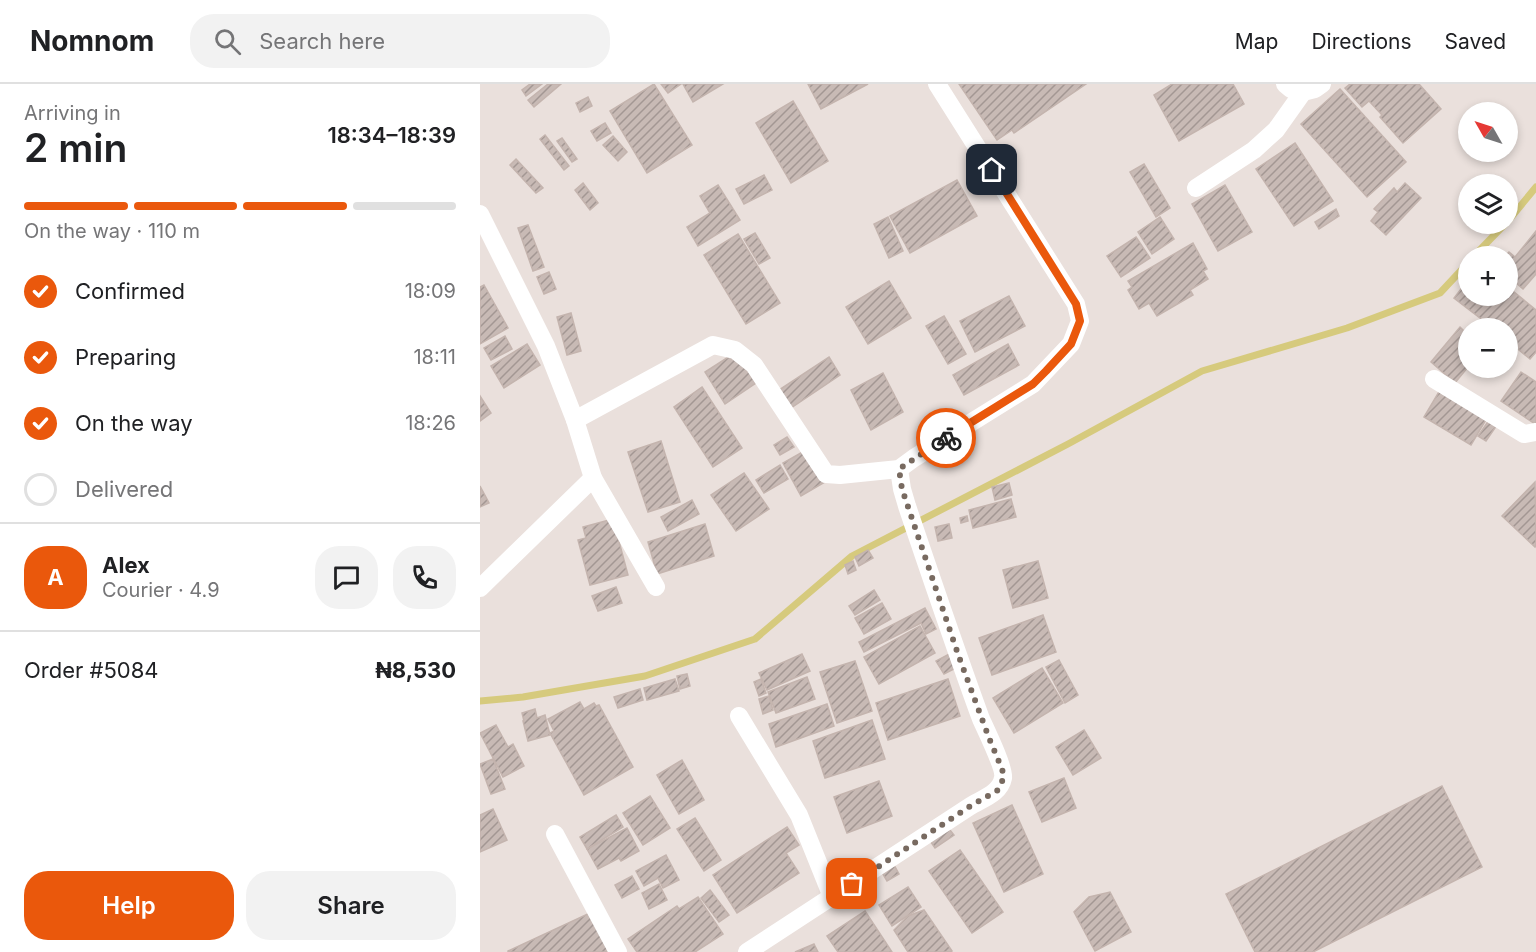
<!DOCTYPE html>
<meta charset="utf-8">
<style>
:root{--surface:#fff;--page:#f2f2f2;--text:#202124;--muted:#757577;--line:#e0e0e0;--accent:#ea580c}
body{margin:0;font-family:Inter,sans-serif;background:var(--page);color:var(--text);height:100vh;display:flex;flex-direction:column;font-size:22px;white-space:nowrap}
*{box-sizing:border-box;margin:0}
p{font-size:20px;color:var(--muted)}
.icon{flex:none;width:33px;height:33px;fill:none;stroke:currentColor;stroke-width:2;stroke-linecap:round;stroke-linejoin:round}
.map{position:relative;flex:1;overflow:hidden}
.panel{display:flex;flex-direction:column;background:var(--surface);width:480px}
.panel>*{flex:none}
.needle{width:39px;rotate:309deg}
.fabs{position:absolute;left:978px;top:18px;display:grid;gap:12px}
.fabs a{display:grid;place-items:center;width:60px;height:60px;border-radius:50%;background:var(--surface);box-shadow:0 3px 9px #0003;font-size:30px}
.pin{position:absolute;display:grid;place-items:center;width:51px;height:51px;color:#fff;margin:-26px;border-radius:12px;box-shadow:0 3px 9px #0006}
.courier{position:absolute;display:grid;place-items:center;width:60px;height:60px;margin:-30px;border:4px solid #ea580c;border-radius:50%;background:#fff;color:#222;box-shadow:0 2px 8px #0007}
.head em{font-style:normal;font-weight:600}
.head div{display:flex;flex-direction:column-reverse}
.head{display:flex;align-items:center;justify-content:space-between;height:102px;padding:0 24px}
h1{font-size:39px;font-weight:600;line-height:45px}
.bar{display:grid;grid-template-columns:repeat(4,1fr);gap:9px 6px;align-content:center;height:72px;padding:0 24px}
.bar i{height:8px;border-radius:4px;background:var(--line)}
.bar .selected{background:var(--accent)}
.bar p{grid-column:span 4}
.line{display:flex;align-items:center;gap:15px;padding:0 24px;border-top:2px solid var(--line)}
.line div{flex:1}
.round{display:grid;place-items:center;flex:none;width:63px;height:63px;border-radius:24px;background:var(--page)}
ol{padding:0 24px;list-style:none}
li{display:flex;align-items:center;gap:18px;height:66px}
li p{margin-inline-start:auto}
li .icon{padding:6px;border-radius:50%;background:var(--accent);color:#fff;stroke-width:4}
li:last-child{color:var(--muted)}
li i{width:33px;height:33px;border:3px solid var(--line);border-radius:50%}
.primary-button{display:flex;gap:12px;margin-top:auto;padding:12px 24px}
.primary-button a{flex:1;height:69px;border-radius:24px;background:var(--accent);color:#fff;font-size:24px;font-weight:600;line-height:69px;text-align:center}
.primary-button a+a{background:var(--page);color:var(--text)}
header{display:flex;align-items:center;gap:36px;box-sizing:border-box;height:84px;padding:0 30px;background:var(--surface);border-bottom:2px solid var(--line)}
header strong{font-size:28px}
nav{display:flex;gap:33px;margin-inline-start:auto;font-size:21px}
.search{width:420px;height:54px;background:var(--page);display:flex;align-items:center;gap:15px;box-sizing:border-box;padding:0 21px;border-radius:24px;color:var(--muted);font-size:22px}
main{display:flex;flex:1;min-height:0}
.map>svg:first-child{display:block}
</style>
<header>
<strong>Nomnom</strong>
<div class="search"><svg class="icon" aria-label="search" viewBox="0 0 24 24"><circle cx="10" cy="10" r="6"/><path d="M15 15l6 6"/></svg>Search here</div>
<nav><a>Map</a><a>Directions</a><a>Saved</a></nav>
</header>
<main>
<section class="panel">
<div class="head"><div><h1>2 min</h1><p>Arriving in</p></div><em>18:34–18:39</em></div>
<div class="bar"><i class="selected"></i><i class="selected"></i><i class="selected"></i><i></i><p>On the way · 110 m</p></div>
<ol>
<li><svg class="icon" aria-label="check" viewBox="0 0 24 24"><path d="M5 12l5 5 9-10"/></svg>Confirmed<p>18:09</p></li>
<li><svg class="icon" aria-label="check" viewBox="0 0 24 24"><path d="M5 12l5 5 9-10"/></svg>Preparing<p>18:11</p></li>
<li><svg class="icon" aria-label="check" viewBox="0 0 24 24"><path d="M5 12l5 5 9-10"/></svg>On the way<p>18:26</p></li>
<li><i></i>Delivered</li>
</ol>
<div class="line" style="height:108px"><b class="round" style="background:var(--accent);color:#fff">A</b><div><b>Alex</b><p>Courier · 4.9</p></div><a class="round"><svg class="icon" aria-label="chat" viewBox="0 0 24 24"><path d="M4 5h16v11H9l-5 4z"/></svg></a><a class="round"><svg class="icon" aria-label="phone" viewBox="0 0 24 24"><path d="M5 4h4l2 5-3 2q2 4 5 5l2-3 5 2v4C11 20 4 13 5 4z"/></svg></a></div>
<div class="line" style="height:78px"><div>Order #5084</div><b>₦8,530</b></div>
<div class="primary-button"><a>Help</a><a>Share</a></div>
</section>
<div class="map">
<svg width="1056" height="868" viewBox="0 0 1056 868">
<defs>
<pattern id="building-hatch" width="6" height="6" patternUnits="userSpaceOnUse" patternTransform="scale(1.5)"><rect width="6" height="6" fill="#c8bab5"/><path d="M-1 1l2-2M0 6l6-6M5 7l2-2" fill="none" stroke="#a39793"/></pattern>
</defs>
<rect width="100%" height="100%" fill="#eae0dc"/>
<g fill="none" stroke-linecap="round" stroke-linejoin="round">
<!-- stream -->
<g stroke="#d6ca7d" stroke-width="7">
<polyline points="1028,137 1056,103"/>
<polyline points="994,172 1025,140"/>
<polyline points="0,617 43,613 165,592 275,555 372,472 588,360 722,287 867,244 960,209 988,179"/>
</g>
</g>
<!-- building -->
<g fill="url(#building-hatch)" stroke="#c4b4ae" stroke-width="1.5">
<polygon points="50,0 62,0 46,12 42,6"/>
<polygon points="68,0 81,0 54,23 48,16"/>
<polygon points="174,0 212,61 167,89 130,27"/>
<polygon points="181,0 201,0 188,9"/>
<polygon points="203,0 243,0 213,18"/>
<polygon points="328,0 388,0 341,25"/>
<polygon points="479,0 606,0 534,49 532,46 517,56"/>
<polygon points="692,0 753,0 764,20 699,57 674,11"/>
<polygon points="870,0 939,0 961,25 923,59 900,33 902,31 889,17 882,23 865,4"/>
<polygon points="860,5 926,78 887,113 821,40"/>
<polygon points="108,13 112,22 100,28 96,19"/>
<polygon points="313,17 348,77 311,99 276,39"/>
<polygon points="125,39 131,49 117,57 111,47"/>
<polygon points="65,51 89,82 84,86 60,55"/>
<polygon points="133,52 147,68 138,77 123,61"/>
<polygon points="82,54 97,75 92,78 77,57"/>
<polygon points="815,59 853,117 814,142 776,85"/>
<polygon points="36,75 63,104 56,109 30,81"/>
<polygon points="664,80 690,124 676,133 650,88"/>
<polygon points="284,91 292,106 264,120 256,105"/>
<polygon points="477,96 497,132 430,169 410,132"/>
<polygon points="103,99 118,119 110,126 95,106"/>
<polygon points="925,99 941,114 906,151 891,137 898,128 894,125 914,104 917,108"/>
<polygon points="238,101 260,136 218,162 207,143 230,129 220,112"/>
<polygon points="745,101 772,148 738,167 712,120"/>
<polygon points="856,125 859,132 839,145 835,138"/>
<polygon points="408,133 423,167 409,174 394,140"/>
<polygon points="680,133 694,155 672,170 658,148"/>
<polygon points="48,141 64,183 53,187 38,144"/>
<polygon points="1056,147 1056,190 1043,205 1028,192 1028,172 1025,172 1029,168 1035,173"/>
<polygon points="275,149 290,174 279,180 264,155"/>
<polygon points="258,150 300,219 266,240 224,171"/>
<polygon points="656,153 670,174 641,193 627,172"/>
<polygon points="713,159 727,185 723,187 728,195 710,206 713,211 677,232 669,219 659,225 648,206 652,203 648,197"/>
<polygon points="69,188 76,205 64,210 57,193"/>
<polygon points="988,196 988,212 1028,212 1028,203 1056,226 1056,268 1050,275 1028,257 1028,244 1013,244 974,214"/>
<polygon points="409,197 431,234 388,260 366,223"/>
<polygon points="4,201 28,244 0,260 0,203"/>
<polygon points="529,212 545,242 495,268 480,237"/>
<polygon points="91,229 101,267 87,271 77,233"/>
<polygon points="464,232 486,270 468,280 446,242"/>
<polygon points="980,243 988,251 988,283 975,299 951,278"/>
<polygon points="25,252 32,265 11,276 4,264"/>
<polygon points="47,260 60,281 24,304 11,282"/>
<polygon points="528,260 539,281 484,311 473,291"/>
<polygon points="256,268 276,299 245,320 225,288"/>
<polygon points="349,273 360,291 311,324 299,306"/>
<polygon points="1041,288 1056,298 1056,338 1055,340 1021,317"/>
<polygon points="403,289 423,328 391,346 371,306"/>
<polygon points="222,303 262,364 233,383 194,323"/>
<polygon points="960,306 1007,334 991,361 944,333"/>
<polygon points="0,312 11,329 0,337"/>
<polygon points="1009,336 1017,341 1006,357 998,352"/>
<polygon points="307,353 314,363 300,371 294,361"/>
<polygon points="181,357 200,418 168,428 148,368"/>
<polygon points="326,366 345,398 321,412 303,379"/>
<polygon points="300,381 308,395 284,409 276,396"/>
<polygon points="264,389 289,425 256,447 231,411"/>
<polygon points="1055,398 1056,461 1055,463 1022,432"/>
<polygon points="529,399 532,411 515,416 512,403"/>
<polygon points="0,402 9,419 0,423"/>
<polygon points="531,415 536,433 493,444 489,426"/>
<polygon points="212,416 219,430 188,447 181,433"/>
<polygon points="487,432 488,437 481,439 480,434"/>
<polygon points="133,435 148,491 110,501 98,456 106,454 103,443"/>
<polygon points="225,440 234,472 177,490 168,458"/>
<polygon points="469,440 472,454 458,457 455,443"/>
<polygon points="388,466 393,474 379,482 375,473"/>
<polygon points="373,477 376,486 368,490 365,481"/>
<polygon points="558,477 568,514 533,524 523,486"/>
<polygon points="136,503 142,519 118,527 112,512"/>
<polygon points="394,506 400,516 375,531 369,522"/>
<polygon points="402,519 411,535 384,550 375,534"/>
<polygon points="445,524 456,545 446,550 441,539 384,568 379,558"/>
<polygon points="563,531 576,568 512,591 499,554"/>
<polygon points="440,542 455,569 399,600 384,573"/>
<polygon points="473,568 480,582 464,590 456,577"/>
<polygon points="322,570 330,587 287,606 279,589"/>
<polygon points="579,576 598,611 585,619 566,583"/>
<polygon points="375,577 392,627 357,639 340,588"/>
<polygon points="562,584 583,619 534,649 513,614"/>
<polygon points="207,590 210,602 200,605 197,592"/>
<polygon points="327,593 335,615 296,629 288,608"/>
<polygon points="195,595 199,607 167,616 164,604"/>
<polygon points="281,595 286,609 279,612 274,598"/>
<polygon points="468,595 480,632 408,656 396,619"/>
<polygon points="160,605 163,616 138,624 134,613"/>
<polygon points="289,612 293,626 283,630 279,615"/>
<polygon points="100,618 104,625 114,619 116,622 119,621 153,683 104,711 70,649 74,647 68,635"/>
<polygon points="347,620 354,642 296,663 289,640"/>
<polygon points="55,625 57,634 65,631 70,651 48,657 43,637 44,637 42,629"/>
<polygon points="392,636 405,675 345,694 333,657"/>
<polygon points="16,641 28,663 33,660 44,682 23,693 0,649"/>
<polygon points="604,646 621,674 593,691 576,663"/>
<polygon points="13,675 25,705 11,710 0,680"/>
<polygon points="202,676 224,716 199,730 177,691"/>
<polygon points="584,694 596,724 562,738 549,708"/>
<polygon points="399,697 412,732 367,749 354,713"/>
<polygon points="962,702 1002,783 833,868 775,868 746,810"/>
<polygon points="170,712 190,744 163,761 143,729"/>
<polygon points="532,721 563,790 524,808 493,739"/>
<polygon points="13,725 27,756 0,768 0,731"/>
<polygon points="136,731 143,743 107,765 100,753"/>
<polygon points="215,734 241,776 224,787 197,745"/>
<polygon points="466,741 474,751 455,764 448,754"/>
<polygon points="307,743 319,761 306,769 319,789 257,829 233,791"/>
<polygon points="147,744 159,767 141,777 139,774 118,785 107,765"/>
<polygon points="480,766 523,828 492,849 449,787"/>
<polygon points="186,771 199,796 183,804 178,794 164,802 156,787"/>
<polygon points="413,779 419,790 407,797 400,785"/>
<polygon points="152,792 159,805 142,814 135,801"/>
<polygon points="179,800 187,816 169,825 162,809"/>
<polygon points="428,803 441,823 412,842 399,821"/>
<polygon points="230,806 249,831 239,838 221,814"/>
<polygon points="630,808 651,848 615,867 594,828 609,813"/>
<polygon points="218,813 243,850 215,868 157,868 148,855 197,822 199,825"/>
<polygon points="444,826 472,867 470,868 428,868 414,846 428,832"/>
<polygon points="385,827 412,868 358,868 347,852"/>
<polygon points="112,828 130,868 28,868 28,867"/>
<polygon points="334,860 338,868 315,868"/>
</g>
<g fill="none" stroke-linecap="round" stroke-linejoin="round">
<!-- minor -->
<g stroke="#fff" stroke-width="18">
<polyline points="805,0 811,5 823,8"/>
<polyline points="716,104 774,66 796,46 823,8 835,5 842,0"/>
<polyline points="0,130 66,262 95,336 113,394 176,503"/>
<polyline points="954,295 1044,350 1056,348"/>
<polyline points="95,336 233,261 255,266 274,281 346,390 360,391 419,385 434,374 553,300 591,260 600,237 596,220 457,0"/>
<polyline points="0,504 113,394"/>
<polyline points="259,632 319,731 352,813"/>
<polyline points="75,750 138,868"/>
<path d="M267,868L489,723C501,715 520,710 523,694C525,685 506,646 501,635C475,564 451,493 427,422L422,405L419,385"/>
</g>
</g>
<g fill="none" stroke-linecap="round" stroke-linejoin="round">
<!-- done -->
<polyline stroke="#786a60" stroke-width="6" stroke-dasharray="0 10.8" points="372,800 489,723 518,706 524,693 522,685 509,654 479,573 422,405 419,385 466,354"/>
<!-- route -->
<polyline stroke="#ea580c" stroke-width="8" points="466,354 553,300 566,287 591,260 600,237 596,220 512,86"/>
</g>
</svg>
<div class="fabs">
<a><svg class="needle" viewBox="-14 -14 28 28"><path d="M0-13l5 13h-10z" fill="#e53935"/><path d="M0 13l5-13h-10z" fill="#757577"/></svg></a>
<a><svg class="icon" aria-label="layers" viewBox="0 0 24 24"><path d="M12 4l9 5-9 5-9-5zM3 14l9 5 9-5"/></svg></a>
<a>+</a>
<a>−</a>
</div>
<div class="pin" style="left:372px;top:800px;background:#ea580c"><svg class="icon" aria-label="bag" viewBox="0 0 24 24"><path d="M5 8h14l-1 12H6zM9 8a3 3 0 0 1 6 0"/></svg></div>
<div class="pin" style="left:512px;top:86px;background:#1f2937"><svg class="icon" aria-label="home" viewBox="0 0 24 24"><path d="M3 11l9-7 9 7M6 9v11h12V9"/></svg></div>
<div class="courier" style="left:466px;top:354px"><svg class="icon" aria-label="bike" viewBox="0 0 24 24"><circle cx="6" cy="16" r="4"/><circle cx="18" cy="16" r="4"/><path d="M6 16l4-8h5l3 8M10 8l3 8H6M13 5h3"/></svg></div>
</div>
</main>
